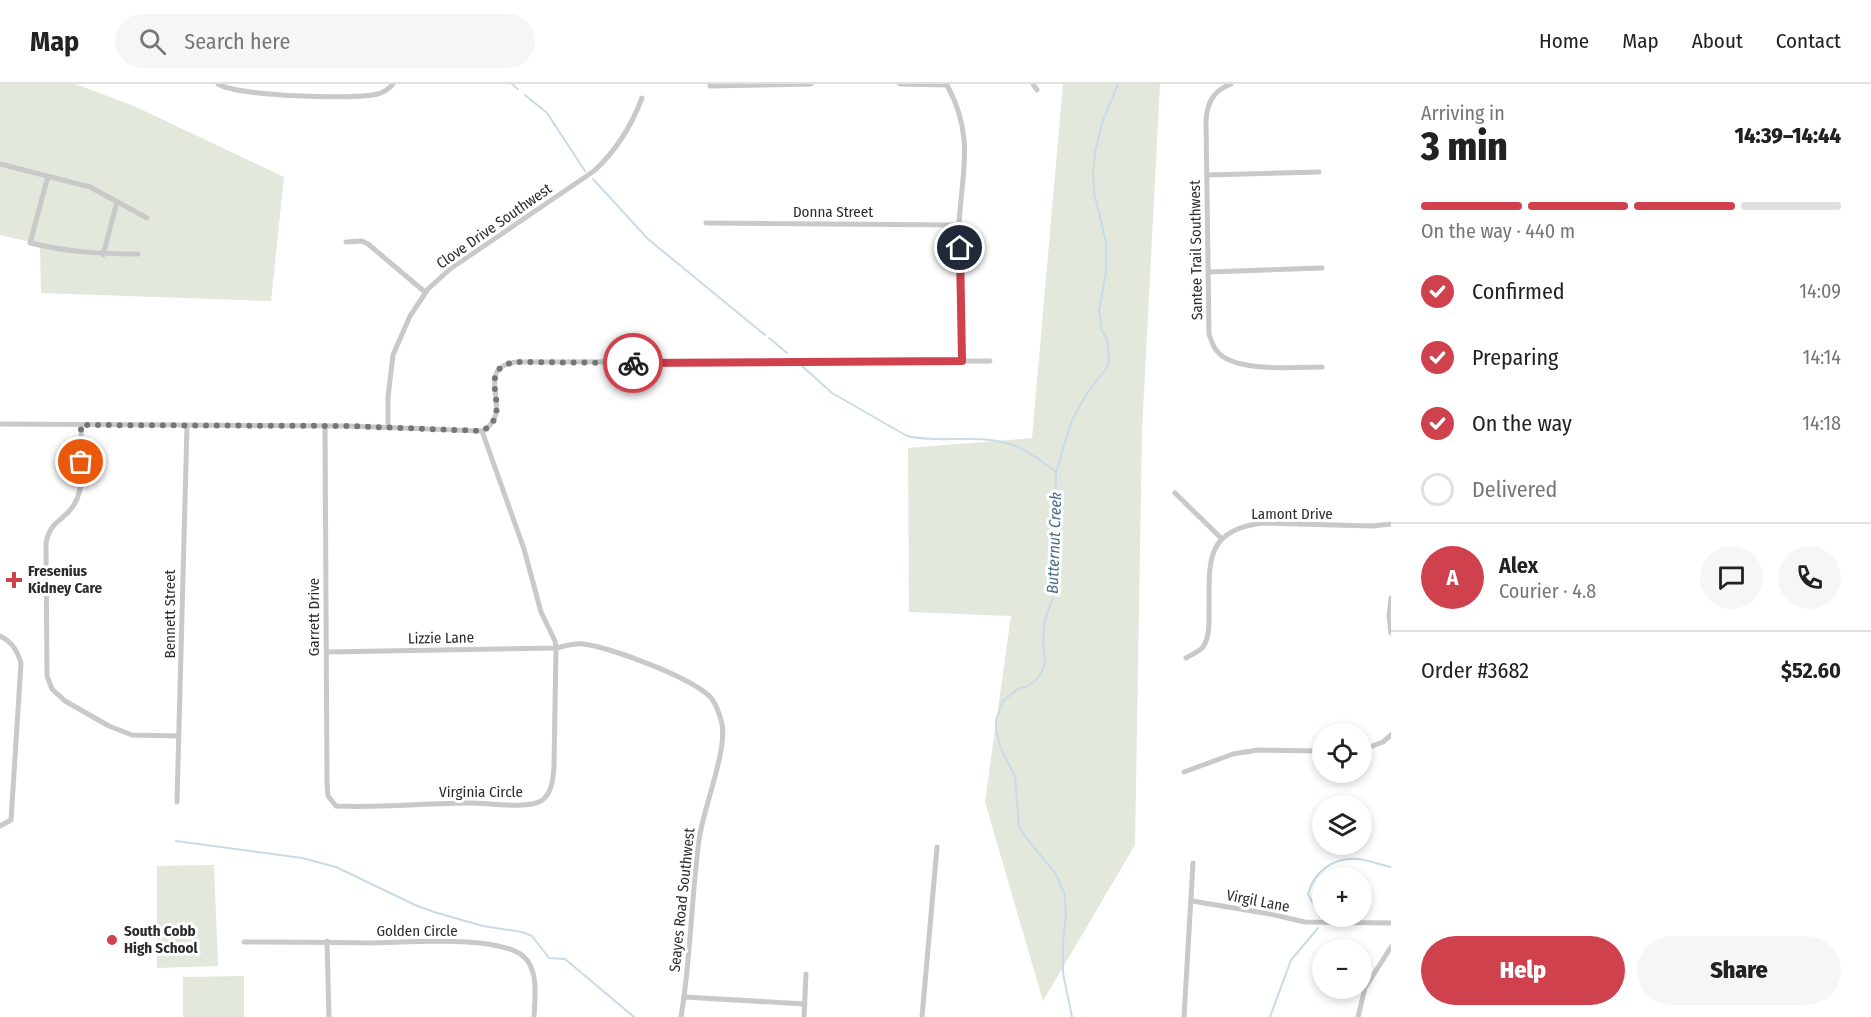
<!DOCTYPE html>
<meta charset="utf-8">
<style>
:root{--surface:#fff;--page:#f6f6f6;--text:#222;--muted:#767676;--line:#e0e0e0;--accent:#d0414e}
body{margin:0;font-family:"Fira Sans Condensed",sans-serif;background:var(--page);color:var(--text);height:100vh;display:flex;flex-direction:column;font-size:22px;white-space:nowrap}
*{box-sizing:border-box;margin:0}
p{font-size:20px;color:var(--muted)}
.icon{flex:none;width:33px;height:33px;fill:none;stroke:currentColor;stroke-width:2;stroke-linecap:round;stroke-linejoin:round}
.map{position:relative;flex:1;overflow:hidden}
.drawer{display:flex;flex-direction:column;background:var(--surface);width:480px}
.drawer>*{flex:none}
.tools{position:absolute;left:1312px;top:639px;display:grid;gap:12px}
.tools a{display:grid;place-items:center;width:60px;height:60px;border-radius:50%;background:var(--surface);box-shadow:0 3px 9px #0003;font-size:30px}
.pin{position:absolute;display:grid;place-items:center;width:51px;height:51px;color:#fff;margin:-26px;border:3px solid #fff;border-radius:50%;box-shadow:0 2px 6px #0007}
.courier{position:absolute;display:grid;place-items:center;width:60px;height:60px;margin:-30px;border:4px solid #d0414e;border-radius:50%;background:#fff;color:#222;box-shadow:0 2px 8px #0007}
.overview em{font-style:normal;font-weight:800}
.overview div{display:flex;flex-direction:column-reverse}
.overview{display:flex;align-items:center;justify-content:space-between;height:102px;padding:0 30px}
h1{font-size:39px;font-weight:800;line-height:45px}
.bar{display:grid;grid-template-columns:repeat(4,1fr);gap:9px 6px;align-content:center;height:72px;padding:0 30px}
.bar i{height:8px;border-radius:4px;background:var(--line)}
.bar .active{background:var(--accent)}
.bar p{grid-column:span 4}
.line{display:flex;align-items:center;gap:15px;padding:0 30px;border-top:2px solid var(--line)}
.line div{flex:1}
.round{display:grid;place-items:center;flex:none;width:63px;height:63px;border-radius:32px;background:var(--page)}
ol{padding:0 30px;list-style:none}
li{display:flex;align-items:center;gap:18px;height:66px}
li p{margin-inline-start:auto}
li .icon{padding:6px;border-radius:50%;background:var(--accent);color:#fff;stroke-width:4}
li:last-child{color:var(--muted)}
li i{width:33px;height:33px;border:3px solid var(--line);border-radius:50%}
.primary-button{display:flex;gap:12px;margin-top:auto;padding:12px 30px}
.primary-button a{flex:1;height:69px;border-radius:36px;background:var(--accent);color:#fff;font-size:24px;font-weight:800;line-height:69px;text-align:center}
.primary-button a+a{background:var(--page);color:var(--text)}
header{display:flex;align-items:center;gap:36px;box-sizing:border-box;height:84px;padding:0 30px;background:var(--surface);border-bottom:2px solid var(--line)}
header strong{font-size:28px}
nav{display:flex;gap:33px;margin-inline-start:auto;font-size:21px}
.search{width:420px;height:54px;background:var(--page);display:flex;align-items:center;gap:15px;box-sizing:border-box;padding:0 21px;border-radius:33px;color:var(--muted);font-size:22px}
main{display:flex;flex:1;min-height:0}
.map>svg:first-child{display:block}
</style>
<header>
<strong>Map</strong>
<div class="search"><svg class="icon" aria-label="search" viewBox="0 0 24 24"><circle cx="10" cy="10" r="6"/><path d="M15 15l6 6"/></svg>Search here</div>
<nav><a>Home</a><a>Map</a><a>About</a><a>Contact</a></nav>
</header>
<main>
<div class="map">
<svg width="1391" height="933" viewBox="0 0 1391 933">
<rect width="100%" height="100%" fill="#fff"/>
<!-- green -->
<g fill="#e2e8db">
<polygon points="0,0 75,0 134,22 284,93 271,217 41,209 40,160 0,151"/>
<polygon points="1063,0 1160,0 1142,346 1135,761 1043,917 985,718 1011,532 909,528 908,364 1032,354"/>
<polygon points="214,781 218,882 157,884 157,782"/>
<polygon points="244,892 244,933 183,933 183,893"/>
</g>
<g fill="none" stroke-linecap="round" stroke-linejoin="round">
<!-- stream -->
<g stroke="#c9dbe6" stroke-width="2">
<polyline points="512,0 518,5"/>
<polyline points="525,11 547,29 585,87"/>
<polyline points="593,95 648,155 765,251"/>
<polyline points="769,254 787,269"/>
<path d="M802,282L832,309L907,352C941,360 979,349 1013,361C1028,366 1042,378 1056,388"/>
<polyline points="176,757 302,774 336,783 415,821 434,828 483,842 522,848 532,852 549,874 565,875 634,933"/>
<path d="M1320,833L1308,810C1314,787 1334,773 1358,775C1369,776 1380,781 1391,783"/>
<polyline points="1072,933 1063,889 1063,859 1066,828 1064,809 1056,790 1024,751 1019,742 1015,692 1001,665 996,646 996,636 1003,617 1018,605 1028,602 1036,596 1042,588 1045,578 1043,558 1045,536 1055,508 1056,388 1072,336 1087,309 1106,285 1109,276 1107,255 1102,247 1099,227 1106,188 1106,158 1094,108 1093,88 1095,68 1102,39 1118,0"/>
<polyline points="1270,933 1291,876 1318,844"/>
</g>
<!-- minor -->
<g stroke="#c9c9c9" stroke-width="5">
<path d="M218,0C238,12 354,16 378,10C384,8 389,5 393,0"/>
<polyline points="900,0 947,1"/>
<polyline points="1033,0 1037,6"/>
<path d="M1231,0C1213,7 1207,19 1206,37L1209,250C1211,256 1213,263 1217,267C1233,289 1297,283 1322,283"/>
<path d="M947,1C975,53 962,86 959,140C957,185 961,232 962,277"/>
<polyline points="710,2 811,0"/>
<polyline points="0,80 90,103 147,134"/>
<polyline points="1207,91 1319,88"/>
<path d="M48,92L30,159C68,168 100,170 138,170"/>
<polyline points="706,139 959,141"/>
<polyline points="346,158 362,157 368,160 425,208"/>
<polyline points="103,171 117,118"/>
<polyline points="1209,188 1322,184"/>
<polyline points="0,340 348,342 482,347"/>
<path d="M81,341C81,363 86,400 75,419C65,438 51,434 46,459L47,592L52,605L65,617L109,642L132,651L179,652"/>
<path d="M325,342L327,698L328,712L336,722C381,724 426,719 471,719C489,719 527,725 541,717C552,710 553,695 554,683L556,564L555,557L541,528L524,465L482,347"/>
<path d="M388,343V313L393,271L410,232L428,205L450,185L594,87C617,66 631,43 642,14"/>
<path d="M482,347C518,328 470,285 516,278L990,277"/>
<polyline points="1175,409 1221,454"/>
<polyline points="1391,514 1389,532 1391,549"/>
<path d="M0,552C12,558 17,566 21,579L11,736L0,742"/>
<path d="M327,568L556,564C565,562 574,559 583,560C610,563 696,595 712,615C717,622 720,632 722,640C727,669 703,724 699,756C691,815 691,874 681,933"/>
<path d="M1186,574C1191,571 1198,568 1202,564C1209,556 1209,542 1209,532C1210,483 1201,446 1263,439L1372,442L1391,440"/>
<polyline points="1362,666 1383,658 1391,651"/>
<polyline points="1184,688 1233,670 1258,666 1323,667"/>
<path d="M177,718C181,593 183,467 187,342"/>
<polyline points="1192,817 1270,830 1305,838 1391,839"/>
<polyline points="327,857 329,933"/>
<path d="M244,858C286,858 327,858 369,859C404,859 496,850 523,872C539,885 535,914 534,933"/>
<polyline points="684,913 805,920"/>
<polyline points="804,933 806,890"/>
<polyline points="922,933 937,763"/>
<polyline points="1184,933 1193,779"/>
<polyline points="1358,933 1365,904 1391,863"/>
</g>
</g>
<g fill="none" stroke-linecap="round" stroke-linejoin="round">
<!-- done -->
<path stroke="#767676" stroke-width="6" stroke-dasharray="0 10.8" d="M81,378V341L348,342L482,347C518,329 470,285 516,278L633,279"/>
<!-- route -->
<polyline stroke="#d0414e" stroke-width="8" points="633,279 962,277 960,164"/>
</g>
<!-- markers -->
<g fill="#d0414e" stroke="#fff" stroke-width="2">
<path d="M11 487h6v6h6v6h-6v6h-6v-6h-6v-6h6z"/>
<circle cx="112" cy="856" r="6"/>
</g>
<g text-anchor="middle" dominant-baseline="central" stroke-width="6" stroke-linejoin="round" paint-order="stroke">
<!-- street labels -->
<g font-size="15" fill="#2c2c2c" stroke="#fff">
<text x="833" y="128">Donna Street</text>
<text transform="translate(494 142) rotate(-35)">Clove Drive Southwest</text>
<text transform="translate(1196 166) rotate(-91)">Santee Trail Southwest</text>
<text x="1292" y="430">Lamont Drive</text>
<text transform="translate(170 530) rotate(-90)">Bennett Street</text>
<text transform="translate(314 533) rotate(-90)">Garrett Drive</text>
<text transform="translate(441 554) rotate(-1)">Lizzie Lane</text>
<text x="481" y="708">Virginia Circle</text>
<text transform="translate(682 816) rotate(-84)">Seayes Road Southwest</text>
<text transform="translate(1258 817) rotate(11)">Virgil Lane</text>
<text x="417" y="847">Golden Circle</text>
</g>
<!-- poi labels -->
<g font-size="15" font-weight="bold" fill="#2c2c2c" stroke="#fff" text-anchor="start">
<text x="28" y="487">Fresenius<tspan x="28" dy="17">Kidney Care</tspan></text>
<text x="124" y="847">South Cobb<tspan x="124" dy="17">High School</tspan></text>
</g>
<!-- water labels -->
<g font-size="16" font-style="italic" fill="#446c84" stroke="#fff">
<text transform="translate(1054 459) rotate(-88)">Butternut Creek</text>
</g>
</g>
</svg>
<div class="tools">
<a><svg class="icon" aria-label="locate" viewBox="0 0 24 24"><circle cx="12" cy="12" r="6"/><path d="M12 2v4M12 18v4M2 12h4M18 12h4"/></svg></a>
<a><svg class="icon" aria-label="layers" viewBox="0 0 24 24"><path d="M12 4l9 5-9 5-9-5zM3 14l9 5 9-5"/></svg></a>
<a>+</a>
<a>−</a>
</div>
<div class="pin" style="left:81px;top:378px;background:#ea580c"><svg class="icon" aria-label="bag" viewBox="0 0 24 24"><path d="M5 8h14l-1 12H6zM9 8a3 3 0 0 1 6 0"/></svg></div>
<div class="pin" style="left:960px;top:164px;background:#1f2937"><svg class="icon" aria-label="home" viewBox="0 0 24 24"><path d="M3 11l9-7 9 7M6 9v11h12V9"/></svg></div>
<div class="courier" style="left:633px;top:279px"><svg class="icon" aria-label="bike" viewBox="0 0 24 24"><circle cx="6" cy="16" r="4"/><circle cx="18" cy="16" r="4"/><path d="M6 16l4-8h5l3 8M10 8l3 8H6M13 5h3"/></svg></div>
</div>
<section class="drawer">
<div class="overview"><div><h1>3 min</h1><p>Arriving in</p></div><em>14:39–14:44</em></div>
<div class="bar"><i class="active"></i><i class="active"></i><i class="active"></i><i></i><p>On the way · 440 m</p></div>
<ol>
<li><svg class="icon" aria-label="check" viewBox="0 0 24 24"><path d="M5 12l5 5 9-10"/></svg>Confirmed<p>14:09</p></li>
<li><svg class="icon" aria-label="check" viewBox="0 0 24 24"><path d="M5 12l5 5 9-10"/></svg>Preparing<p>14:14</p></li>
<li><svg class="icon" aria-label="check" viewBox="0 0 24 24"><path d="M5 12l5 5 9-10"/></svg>On the way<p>14:18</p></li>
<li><i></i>Delivered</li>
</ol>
<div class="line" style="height:108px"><b class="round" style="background:var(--accent);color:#fff">A</b><div><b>Alex</b><p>Courier · 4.8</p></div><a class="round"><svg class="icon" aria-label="chat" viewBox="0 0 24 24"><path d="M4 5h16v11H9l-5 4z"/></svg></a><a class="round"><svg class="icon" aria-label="phone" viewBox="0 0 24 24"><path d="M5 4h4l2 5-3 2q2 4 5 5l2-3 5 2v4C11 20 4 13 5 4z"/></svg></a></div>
<div class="line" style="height:78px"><div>Order #3682</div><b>$52.60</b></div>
<div class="primary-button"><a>Help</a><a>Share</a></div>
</section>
</main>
